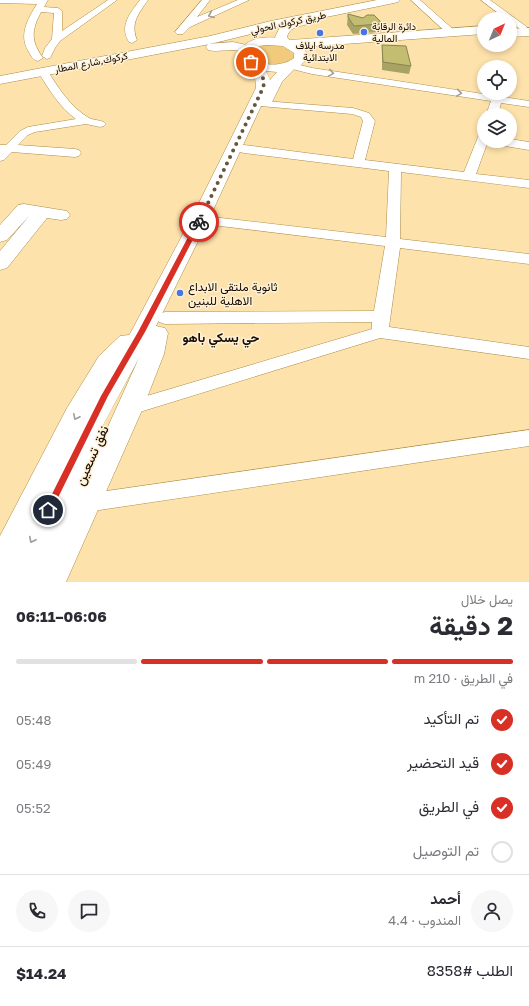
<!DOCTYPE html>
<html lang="ar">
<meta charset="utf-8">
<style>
:root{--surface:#fff;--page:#f7f7f7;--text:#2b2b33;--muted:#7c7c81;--line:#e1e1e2;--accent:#d93025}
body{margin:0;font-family:"Golos Text",Vazirmatn,sans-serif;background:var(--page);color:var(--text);direction:rtl;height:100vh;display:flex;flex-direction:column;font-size:15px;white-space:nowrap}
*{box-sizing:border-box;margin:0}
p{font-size:13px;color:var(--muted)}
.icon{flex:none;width:22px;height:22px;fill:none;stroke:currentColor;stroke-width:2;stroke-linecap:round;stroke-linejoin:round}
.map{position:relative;height:582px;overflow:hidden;direction:ltr}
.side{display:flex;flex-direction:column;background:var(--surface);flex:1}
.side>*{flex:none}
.needle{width:26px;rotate:43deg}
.fabs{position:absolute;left:477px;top:12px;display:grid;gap:8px}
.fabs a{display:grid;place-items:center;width:40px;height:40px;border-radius:50%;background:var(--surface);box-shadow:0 2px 6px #0003;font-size:20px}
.pin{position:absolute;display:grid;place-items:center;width:34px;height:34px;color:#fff;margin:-17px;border:2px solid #fff;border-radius:50%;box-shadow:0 1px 4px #0007}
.courier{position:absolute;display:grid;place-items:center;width:40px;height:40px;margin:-20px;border:3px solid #d93025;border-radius:50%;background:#fff;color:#222;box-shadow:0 1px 5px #0007}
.headline em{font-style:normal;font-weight:700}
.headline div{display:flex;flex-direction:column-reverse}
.headline{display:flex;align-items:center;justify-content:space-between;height:68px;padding:0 16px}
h1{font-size:26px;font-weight:700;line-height:30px}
.bar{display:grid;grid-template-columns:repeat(4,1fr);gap:6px 4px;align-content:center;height:48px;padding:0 16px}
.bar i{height:5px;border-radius:3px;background:var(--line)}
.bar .selected{background:var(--accent)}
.bar p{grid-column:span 4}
.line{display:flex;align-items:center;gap:10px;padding:0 16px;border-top:1px solid var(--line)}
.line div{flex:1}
.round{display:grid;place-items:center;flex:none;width:42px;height:42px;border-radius:21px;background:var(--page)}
ol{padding:0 16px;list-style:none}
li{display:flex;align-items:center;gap:12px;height:44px}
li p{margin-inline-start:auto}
li .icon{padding:4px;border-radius:50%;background:var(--accent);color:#fff;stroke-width:4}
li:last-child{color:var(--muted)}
li i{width:22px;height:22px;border:2px solid var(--line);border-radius:50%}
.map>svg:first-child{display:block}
</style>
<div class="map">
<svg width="529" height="582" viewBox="0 0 529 582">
<rect width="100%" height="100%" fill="#fee2ab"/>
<!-- green -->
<path fill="#f1ca7b" d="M272,45C280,46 290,48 294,56C289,71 259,65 252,54C254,46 264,45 272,45Z"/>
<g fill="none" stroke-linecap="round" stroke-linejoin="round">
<!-- minor casing -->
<g stroke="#ac8c46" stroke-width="1">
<g id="minor">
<path d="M0,0H48L44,7L58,8L62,11V31L108,0H117L60,41L55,48L50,58L47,59L42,56L45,48L52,39L54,13L41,12C31,31 31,41 43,58L38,61C33,60 31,56 29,52C18,36 28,18 37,4L0,3Z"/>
<path d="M140,0H148C139,13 130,23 137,40L132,43L129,42C119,26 130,13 140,0Z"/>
<polygon points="202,0 210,0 197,17 238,0 249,0 190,27 183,34 177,34 175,32"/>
<polygon points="411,0 420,0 455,31 457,33 455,35 449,35"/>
<polygon points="481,0 490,0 527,27 526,29 520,29 510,22 510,19 506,19"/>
<polygon points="292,63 312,68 529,101 529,107 501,103 498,115 486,115 491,101 312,74 288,68 287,66"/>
<path d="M43,69L47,70C58,87 70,107 89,118C93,120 99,120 104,122L106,124L104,126L100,127L86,124L35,132L28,135L18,145L75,149L79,150L81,153L79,156L75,157L12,152L4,160L0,161V145H6L20,131L28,127L76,119C59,107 49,89 38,72Z"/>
<polygon points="264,101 353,108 369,113 375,121 365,160 464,172 478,137 480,134 484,133 484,141 488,141 476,174 529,180 529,188 401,172 400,239 529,254 529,264 400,248 389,327 529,347 529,359 380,338 130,415 123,413 120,408 123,403 372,329 372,322 165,324 159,322 157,318 159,314 165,312 374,311 385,246 212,225 207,224 205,221 207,218 212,217 386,237 389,171 244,153 240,152 238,149 240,146 244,145 353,159 363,121 361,117 352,114 260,106 259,104 260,102"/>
<polygon points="510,139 529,142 529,150 499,145 495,144 493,141 510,141"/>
<polygon points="529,430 529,446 86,512 78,510 75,503 78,496 86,494"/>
</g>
</g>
<!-- major casing -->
<g stroke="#ac8c46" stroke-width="1">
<g id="major">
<path d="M484,26V34L302,47L306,52L307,59L300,66L295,68L282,82L270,106H261L209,219L156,326L165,328L168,333L164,354L143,408L66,582H0V536L67,408L99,356L120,336L129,335L131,332L191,219L256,88C256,68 245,68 239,53C248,34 273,36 290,40ZM267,45L283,46L294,53V58C283,67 258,68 251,53C254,47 261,45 267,45ZM266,71L277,72L270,80ZM139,358L106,431L101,429Z"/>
<polygon points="529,28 529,36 510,37 510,29"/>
<polygon points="24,204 67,211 70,215 67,219 61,220 47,218 7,268 0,270 0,251 30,215 7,240 0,242 0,225 18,205"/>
</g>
</g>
<!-- highway casing -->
<g stroke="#ac8c46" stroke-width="1">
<g id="highway">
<path d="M377,0H400L398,2L394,3L307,21L305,25C298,26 289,28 287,37L292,43L291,46C282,48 279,44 275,37L280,27L210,44L0,84V76L210,36L271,21Z"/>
<path d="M233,42L251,46L253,49L251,52C244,53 238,50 231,50C224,50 216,52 208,50L206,47L208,44Z"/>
</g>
</g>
<!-- minor -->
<use href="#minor" fill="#fff" fill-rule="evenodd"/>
<!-- major -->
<use href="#major" fill="#fff" fill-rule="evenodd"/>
<!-- highway -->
<use href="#highway" fill="#fff" fill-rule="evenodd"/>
</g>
<!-- wall -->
<g fill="#a8a362">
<polygon points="348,14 382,23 381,31 379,32 353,34 347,25"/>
<polygon points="382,45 411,66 409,74 382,70"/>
</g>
<!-- shaded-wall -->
<polygon fill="#888450" points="382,23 381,31 379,32 379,24"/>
<!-- building -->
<g fill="#c3bd72" stroke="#888450">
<polygon points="348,14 363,18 367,15 374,15 382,23 379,24 354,26 348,17"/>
<polygon points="382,45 406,46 411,66 383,62"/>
</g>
<!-- one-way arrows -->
<defs><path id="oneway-chevron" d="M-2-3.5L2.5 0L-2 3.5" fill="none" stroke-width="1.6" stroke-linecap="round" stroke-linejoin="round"/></defs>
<g stroke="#a19d99">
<use href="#oneway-chevron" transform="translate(211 15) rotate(157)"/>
<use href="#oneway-chevron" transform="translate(331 73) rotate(9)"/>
<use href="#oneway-chevron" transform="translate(459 93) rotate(9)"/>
<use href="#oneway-chevron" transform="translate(76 417) rotate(116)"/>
<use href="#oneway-chevron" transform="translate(32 540) rotate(117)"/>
</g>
<!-- route -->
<polygon fill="#d93025" points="199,220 202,222 145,332 108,396 51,512 45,512 44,510 101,396 138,332 196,222"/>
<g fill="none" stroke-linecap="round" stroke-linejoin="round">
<!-- done -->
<path stroke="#67563c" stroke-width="4" stroke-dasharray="0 7.2" d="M199,222L263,88C266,79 259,67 251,62"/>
</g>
<!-- markers -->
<g fill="#4575e7" stroke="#fff1d6" stroke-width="1.5">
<circle cx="364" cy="32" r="4"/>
<circle cx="320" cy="33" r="4"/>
<circle cx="180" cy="293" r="4"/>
</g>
<g text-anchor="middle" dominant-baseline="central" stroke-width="3" stroke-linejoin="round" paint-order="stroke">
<!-- far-street labels -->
<g font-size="10" fill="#150b00" stroke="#fff1d6">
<text transform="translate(288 22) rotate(-12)">طريق كركوك الحولي</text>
<text transform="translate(91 62) rotate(-11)">كركوك,شارع المطار</text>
</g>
<!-- far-poi labels -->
<g font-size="10" fill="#150b00" stroke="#fff1d6" text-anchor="start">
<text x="372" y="26">دائرة الرقابة<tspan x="372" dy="12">المالية</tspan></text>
<text x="320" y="45" text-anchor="middle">مدرسة ايلاف<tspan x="320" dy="12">الابتدائية</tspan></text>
</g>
<!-- poi labels -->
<g font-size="12" fill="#150b00" stroke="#fff1d6" text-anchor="start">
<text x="188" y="286">ثانوية ملتقى الابداع<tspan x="188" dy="14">الاهلية للبنين</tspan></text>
</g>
<!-- neighbourhood labels -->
<g font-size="13" font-weight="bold" fill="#150b00" stroke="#fff1d6">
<text x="221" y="337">حي يسكي باهو</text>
</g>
<!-- near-street labels -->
<g font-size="14" fill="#150b00" stroke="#fff1d6">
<text transform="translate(91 455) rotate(-66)">نفق تسعين</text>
</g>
</g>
</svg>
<div class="fabs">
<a><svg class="needle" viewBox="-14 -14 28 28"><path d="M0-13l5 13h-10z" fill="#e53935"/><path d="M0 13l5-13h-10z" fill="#7c7c81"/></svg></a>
<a><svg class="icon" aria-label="locate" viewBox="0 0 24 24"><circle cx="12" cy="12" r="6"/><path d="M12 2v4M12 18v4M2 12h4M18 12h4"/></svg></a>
<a><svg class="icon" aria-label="layers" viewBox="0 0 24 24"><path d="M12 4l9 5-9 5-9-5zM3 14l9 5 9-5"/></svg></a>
</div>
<div class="pin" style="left:251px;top:62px;background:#ea580c"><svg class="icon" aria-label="bag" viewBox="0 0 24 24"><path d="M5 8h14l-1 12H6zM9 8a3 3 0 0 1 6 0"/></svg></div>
<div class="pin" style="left:48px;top:510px;background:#1f2937"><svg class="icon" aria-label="home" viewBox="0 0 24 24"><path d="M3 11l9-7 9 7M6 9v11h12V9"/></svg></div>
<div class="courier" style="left:199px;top:222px"><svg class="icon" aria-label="bike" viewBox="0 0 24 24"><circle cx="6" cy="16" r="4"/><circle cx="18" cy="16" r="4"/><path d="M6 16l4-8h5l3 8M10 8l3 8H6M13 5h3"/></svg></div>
</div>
<section class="side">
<div class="headline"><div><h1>2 دقيقة</h1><p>يصل خلال</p></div><em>06:06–06:11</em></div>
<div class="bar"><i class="selected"></i><i class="selected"></i><i class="selected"></i><i></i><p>في الطريق · 210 m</p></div>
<ol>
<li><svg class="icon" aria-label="check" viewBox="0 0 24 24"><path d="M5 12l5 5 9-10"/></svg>تم التأكيد<p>05:48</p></li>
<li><svg class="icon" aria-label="check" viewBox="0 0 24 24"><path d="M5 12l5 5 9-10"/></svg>قيد التحضير<p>05:49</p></li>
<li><svg class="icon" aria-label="check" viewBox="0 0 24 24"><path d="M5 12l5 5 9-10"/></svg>في الطريق<p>05:52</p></li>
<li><i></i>تم التوصيل</li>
</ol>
<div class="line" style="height:72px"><a class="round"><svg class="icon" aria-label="person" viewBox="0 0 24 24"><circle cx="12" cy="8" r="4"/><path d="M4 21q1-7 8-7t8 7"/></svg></a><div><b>أحمد</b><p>المندوب · 4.4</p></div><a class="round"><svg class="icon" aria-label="chat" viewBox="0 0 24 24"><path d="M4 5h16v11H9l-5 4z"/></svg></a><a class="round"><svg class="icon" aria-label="phone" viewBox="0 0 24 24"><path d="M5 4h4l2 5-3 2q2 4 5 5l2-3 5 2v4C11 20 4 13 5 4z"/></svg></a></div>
<div class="line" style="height:52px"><div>الطلب #8358</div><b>$14.24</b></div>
</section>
